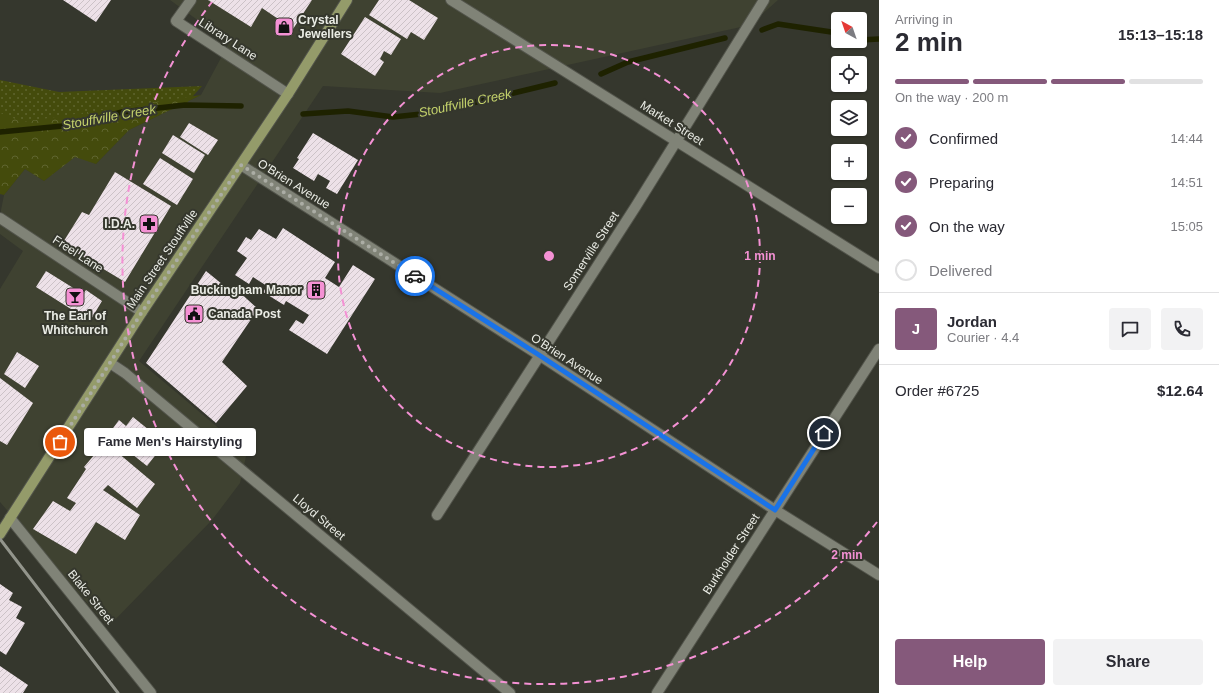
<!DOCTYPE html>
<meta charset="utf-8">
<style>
:root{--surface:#fff;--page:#f2f2f3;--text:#2b2b33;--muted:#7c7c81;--line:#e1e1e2;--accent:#85597b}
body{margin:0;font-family:Helvetica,sans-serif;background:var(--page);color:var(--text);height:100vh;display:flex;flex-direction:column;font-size:15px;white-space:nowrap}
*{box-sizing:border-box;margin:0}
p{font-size:13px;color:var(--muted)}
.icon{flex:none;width:22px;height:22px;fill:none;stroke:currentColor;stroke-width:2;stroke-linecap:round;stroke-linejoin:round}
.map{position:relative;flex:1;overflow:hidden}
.panel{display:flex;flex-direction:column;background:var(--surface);width:340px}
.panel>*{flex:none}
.needle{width:26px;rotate:320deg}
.tools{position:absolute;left:831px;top:12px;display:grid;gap:8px}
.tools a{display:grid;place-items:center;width:36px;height:36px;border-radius:4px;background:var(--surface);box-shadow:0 1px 3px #0004;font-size:20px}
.pin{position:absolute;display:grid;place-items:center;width:34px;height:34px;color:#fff;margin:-17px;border:2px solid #fff;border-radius:50%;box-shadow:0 1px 4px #0007}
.courier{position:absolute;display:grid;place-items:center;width:40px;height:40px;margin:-20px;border:3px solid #1a73e8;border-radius:50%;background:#fff;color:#222;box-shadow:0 1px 5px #0007}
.bubble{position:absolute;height:28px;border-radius:4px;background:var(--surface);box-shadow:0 1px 3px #0004;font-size:13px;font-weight:700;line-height:28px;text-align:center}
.headline em{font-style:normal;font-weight:700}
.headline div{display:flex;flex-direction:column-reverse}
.headline{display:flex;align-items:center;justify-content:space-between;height:68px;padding:0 16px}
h1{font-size:26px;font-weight:700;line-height:30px}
.bar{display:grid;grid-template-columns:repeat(4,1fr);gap:6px 4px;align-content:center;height:48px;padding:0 16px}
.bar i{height:5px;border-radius:3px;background:var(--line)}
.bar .current{background:var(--accent)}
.bar p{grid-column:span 4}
.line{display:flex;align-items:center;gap:10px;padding:0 16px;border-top:1px solid var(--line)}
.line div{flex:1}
.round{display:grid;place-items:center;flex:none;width:42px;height:42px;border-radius:4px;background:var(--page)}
ol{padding:0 16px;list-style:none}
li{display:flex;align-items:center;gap:12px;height:44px}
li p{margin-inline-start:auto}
li .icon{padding:4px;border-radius:50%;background:var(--accent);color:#fff;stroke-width:4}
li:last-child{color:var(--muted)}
li i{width:22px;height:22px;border:2px solid var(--line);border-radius:50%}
.action{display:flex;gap:8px;margin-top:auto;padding:8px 16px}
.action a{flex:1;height:46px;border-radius:4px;background:var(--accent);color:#fff;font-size:16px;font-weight:700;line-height:46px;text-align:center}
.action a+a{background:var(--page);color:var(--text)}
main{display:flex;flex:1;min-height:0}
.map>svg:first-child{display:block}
</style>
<main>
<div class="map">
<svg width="879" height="693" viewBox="0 0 879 693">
<defs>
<pattern id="green-dots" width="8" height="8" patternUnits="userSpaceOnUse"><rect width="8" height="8" fill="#444b0c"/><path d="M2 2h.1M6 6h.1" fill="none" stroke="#5f652f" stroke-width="1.8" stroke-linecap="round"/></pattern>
<pattern id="forest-crowns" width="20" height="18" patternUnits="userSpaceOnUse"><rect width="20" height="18" fill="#444b0c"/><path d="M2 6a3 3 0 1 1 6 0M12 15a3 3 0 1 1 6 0" fill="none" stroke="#5f652f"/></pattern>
<pattern id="building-hatch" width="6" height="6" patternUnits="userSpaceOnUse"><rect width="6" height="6" fill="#ede1e8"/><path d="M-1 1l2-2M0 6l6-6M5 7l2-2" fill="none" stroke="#ccc2c7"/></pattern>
</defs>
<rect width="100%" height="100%" fill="#35372d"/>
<!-- built -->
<polygon fill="#3f4231" points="170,0 778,0 750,25 440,93 323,86 139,361 247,452 240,483 212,520 108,627 0,502 0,289 23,251 0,234 0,215 4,195 25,169 44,181 75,156 96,164 129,130 201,95 229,43"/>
<!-- green -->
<polygon fill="url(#green-dots)" points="0,80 59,92 202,86 185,105 38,128 0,126"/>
<!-- forest -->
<polygon fill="url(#forest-crowns)" points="201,95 129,130 96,164 75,157 44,181 25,169 4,195 0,194 0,112 22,122"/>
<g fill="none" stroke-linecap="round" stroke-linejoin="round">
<!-- stream -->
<g stroke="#1e2200" stroke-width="5.5">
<polyline points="762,30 778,24 838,33"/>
<polyline points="860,40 879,39"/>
<polyline points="601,74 628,62 725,38"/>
<polyline points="303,114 348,111 393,117 431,113 555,83"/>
<polyline points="0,132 73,125 122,112 185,105 241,106"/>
</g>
</g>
<!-- building -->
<g fill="url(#building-hatch)">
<polygon points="63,0 111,0 96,22"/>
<polygon points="208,0 312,0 293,29 262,8 251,27"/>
<polygon points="379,0 409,0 438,18 424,40 411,32 407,39 369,15"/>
<polygon points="365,17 401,39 391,55 384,51 380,59 384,62 375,76 341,54"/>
<polygon points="189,123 218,140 208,155 180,137"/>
<polygon points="313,133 358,160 337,194 326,188 330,181 318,174 314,181 293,168 299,159 297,158"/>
<polygon points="173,135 205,155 194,173 162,153"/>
<polygon points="160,158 193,179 177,205 143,184"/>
<polygon points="115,172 171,206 125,282 62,244 82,212 89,215"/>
<polygon points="283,228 335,262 325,278 339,287 353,265 375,279 327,354 289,330 296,320 303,324 309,315 286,301 284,305 263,292 267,286 253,277 249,284 235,275 247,258 237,251 246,237 251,240 259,229 276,239"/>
<polygon points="46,271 83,294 86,290 102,301 90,321 36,287"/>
<polygon points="206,271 233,293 236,289 258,309 222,362 247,386 216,423 146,363"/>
<polygon points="17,352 39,366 25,388 4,374"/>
<polygon points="0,378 33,403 7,445 0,441"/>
<polygon points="133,417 149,430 144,436 161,448 147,466 108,435 119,420 126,426"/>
<polygon points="105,442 155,484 137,508 108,485 103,490 140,515 125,540 96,522 76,554 33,529 53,501 70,511 76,503 67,498 86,469 84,467"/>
<polygon points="0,584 13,593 9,600 22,607 16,618 25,623 6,655 0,651"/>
<polygon points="0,666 28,685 23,693 0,693"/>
</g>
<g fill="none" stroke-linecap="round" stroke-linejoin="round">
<!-- minor casing -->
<g stroke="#52544b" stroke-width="12">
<g id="minor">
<polyline points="191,0 176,21 288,94"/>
<polyline points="451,0 879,268"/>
<polyline points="241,165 539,355 775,510 879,575"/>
<polyline points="0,218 142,312"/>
<polyline points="110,363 125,373 510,693"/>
<polyline points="437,515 636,206 764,0"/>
<polyline points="10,518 151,693"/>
<polyline points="657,693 879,349"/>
</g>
</g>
<!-- major casing -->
<g stroke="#52544b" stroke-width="12">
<polyline id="major" points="0,534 142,312 288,94 347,0"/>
</g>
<!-- minor -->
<use href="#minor" stroke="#808377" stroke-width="10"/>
<!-- major -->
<use href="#major" stroke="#949b6a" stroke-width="10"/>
<!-- rail -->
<polyline stroke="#93958c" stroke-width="3" points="0,539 118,693"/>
</g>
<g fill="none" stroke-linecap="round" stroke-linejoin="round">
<!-- done -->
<polyline stroke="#abada5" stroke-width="4" stroke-dasharray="0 7.2" points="60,442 142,312 241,165 415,276"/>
<!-- route -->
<polyline stroke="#1a73e8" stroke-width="5" points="415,276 539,355 775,510 824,433"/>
</g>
<!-- distance rings -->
<g fill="none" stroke="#f491d4" stroke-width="2" stroke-dasharray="7 5">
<circle cx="549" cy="256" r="211"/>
<path d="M877 522A422 422 0 0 1 212 2"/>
</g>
<!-- icons -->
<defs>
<g id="shop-square" transform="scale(1)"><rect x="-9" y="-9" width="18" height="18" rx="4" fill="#f491d4" stroke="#35372d"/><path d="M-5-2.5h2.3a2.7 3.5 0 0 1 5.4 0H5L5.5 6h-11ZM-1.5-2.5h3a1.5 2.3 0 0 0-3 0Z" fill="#111"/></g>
<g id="pharmacy-square" transform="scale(1)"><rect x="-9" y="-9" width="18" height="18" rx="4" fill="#f491d4" stroke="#35372d"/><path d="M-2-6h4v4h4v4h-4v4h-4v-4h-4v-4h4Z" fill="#111"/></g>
<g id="building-square" transform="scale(1)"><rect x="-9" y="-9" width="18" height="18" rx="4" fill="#f491d4" stroke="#35372d"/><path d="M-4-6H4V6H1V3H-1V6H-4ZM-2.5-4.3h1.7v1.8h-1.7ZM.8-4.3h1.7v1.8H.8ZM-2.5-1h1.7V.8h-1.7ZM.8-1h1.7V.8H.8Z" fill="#111"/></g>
<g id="bar-square" transform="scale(1)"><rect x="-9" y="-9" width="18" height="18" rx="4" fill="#f491d4" stroke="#35372d"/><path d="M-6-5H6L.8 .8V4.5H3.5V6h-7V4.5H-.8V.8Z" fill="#111"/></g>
<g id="civic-square" transform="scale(1)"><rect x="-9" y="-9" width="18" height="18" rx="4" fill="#f491d4" stroke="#35372d"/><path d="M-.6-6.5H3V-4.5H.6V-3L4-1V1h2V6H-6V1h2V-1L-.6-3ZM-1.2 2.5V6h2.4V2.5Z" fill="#111"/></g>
</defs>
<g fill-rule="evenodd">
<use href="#shop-square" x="284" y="27"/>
<use href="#pharmacy-square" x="149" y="224"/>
<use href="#building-square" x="316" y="290"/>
<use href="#bar-square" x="75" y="297"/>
<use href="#civic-square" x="194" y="314"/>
</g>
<g text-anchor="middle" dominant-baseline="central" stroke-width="4" stroke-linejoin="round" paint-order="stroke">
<!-- poi labels -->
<g font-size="12" font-weight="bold" fill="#eaece5" stroke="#35372d" text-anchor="start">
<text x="298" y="20">Crystal<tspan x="298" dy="14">Jewellers</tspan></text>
<text x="135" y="224" text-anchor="end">I.D.A.</text>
<text x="302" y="290" text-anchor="end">Buckingham Manor</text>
<text x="208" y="314">Canada Post</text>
<text x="75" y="316" text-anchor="middle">The Earl of<tspan x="75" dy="14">Whitchurch</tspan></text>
</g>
<!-- street labels -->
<g font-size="12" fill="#eaece5" stroke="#35372d">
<text transform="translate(228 39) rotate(33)">Library Lane</text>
<text transform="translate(672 123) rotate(32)">Market Street</text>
<text transform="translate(294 184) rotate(32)">O'Brien Avenue</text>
<text transform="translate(591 251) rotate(-57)">Somerville Street</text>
<text transform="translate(78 254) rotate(33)">Freel Lane</text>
<text transform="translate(162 259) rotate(-56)">Main Street Stouffville</text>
<text transform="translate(567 359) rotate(33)">O'Brien Avenue</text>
<text transform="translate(319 517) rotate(40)">Lloyd Street</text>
<text transform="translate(731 554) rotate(-57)">Burkholder Street</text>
<text transform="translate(91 597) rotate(51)">Blake Street</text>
</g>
<!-- water labels -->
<g font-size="13" font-style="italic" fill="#c4d26b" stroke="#35372d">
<text transform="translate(465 103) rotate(-12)">Stouffville Creek</text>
<text transform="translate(109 117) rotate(-10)">Stouffville Creek</text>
</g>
</g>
<circle cx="549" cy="256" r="6" fill="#f491d4" stroke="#35372d" stroke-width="2"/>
<g font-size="12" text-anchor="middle" font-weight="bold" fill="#f491d4" stroke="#35372d" stroke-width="4" stroke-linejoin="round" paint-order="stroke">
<text x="760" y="260">1 min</text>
<text x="847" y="559">2 min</text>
</g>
</svg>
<div class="tools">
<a><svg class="needle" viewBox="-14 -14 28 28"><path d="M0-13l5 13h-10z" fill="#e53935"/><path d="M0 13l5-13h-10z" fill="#7c7c81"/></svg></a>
<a><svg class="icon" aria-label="locate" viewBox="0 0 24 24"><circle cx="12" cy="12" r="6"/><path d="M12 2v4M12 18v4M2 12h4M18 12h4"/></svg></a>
<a><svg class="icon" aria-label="layers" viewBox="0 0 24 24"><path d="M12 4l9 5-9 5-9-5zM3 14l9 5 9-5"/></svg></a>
<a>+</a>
<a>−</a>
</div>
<div class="pin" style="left:60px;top:442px;background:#ea580c"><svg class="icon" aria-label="bag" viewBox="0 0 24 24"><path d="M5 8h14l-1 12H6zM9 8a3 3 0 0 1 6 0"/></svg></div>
<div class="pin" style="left:824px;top:433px;background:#1f2937"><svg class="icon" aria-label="home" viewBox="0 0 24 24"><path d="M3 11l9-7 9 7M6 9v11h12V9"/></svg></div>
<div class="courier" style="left:415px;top:276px"><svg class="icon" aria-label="car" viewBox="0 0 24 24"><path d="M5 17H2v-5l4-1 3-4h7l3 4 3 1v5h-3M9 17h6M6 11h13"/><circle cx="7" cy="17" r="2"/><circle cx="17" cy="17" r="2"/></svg></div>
<div class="bubble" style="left:84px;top:428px;width:172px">Fame Men's Hairstyling</div>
</div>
<section class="panel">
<div class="headline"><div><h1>2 min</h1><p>Arriving in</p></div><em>15:13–15:18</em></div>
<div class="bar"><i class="current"></i><i class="current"></i><i class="current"></i><i></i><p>On the way · 200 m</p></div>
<ol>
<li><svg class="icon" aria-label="check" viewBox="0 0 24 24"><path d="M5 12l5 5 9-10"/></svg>Confirmed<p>14:44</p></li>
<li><svg class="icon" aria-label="check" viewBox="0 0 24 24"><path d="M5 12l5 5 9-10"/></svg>Preparing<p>14:51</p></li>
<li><svg class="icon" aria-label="check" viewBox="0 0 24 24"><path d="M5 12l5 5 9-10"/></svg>On the way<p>15:05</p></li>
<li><i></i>Delivered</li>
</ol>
<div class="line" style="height:72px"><b class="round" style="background:var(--accent);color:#fff">J</b><div><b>Jordan</b><p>Courier · 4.4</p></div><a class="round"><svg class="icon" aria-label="chat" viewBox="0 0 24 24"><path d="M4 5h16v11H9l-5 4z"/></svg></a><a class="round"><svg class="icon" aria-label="phone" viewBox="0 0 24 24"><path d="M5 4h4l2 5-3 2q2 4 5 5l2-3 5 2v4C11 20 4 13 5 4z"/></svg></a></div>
<div class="line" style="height:52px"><div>Order #6725</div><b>$12.64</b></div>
<div class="action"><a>Help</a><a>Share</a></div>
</section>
</main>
